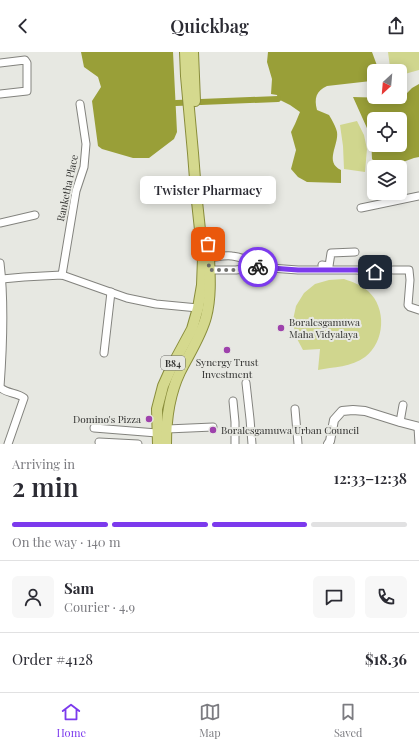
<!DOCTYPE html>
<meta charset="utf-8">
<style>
:root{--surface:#fff;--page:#f7f7f7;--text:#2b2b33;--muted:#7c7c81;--line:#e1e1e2;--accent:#7c3aed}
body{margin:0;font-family:"Playfair Display",serif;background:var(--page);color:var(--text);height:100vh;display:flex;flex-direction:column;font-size:15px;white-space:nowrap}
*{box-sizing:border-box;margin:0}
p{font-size:13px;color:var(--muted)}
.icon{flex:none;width:22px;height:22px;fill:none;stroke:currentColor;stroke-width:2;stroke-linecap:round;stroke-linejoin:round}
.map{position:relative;height:392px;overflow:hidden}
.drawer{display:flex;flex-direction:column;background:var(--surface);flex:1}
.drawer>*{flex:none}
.needle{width:26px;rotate:206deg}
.tools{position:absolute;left:367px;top:12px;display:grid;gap:8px}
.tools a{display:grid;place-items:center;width:40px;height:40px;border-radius:6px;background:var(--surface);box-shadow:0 2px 10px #0003;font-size:20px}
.pin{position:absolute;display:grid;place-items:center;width:34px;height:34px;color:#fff;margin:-17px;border-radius:8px;box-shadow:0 2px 6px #0006}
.courier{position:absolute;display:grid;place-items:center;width:40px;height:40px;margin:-20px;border:3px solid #7c3aed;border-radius:50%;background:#fff;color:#222;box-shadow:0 1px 5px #0007}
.bubble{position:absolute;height:28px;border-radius:6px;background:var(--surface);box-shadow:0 2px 10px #0003;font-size:13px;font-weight:600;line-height:28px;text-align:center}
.head em{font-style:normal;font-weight:600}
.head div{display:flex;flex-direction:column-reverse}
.head{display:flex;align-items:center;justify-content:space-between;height:68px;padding:0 12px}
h1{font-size:26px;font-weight:600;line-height:30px}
.bar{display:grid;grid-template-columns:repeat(4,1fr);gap:6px 4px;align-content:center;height:48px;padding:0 12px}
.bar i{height:5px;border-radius:3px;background:var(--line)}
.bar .selected{background:var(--accent)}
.bar p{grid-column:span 4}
.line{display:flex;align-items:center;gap:10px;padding:0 12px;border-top:1px solid var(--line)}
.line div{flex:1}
.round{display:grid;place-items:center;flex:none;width:42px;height:42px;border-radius:6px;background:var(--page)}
header{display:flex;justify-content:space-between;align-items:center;height:52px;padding:0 12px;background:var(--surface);font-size:18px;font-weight:600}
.menu{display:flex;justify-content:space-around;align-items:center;height:56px;border-top:1px solid var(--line);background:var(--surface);font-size:11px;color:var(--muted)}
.menu a{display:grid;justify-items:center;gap:2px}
.menu .selected{color:var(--accent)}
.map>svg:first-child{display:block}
</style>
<header><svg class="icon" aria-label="back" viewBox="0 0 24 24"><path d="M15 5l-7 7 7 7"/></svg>Quickbag<svg class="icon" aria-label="share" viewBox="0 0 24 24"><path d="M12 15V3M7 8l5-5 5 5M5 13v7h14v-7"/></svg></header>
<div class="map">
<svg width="419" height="392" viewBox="0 0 419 392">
<rect width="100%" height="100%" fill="#e7e8e2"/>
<!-- green -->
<g fill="#d0d68e">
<polygon points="388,0 419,0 419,18 401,23 400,19 393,19 390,15"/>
<polygon points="357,69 364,83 367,97 365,120 344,117 343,94 340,73"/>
<path d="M344,227C353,230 361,233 368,239C387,256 385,290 365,305C352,315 333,315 318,318L320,297L303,298L295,283L293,268L296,254L304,241L315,232L329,228Z"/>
</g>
<!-- water -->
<g fill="#999f38" fill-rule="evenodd">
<polygon points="81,0 173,0 177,80 174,87 149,106 133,106 102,97 98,94 92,49 101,35 98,25 84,15"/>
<path d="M268,0H372L379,19H374V28L371,29L327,34C316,39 314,46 317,58L329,63C332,68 336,75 337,80C339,93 324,110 341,118V131L307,130L298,125L291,117L296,98L291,80L295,72L300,60L290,53L278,47L277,43L271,42L272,27L267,10Z"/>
<path d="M419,32V105L414,106L389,115H379L372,107L371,85L353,45L387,46L397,51L412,36ZM374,67H400V93H374Z"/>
</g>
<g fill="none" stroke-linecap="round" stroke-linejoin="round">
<!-- canal -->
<polyline stroke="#999f38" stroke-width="6" points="176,51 278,47"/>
<!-- minor casing -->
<g stroke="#83837e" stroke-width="9">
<g id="minor">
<polyline points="0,11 25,8 27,11 27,39 0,42"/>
<polyline points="361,156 419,144"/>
<polyline points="0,171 35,163"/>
<path d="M209,206C217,205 224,203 232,204C243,205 252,211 263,212"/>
<path d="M0,211C5,252 3,294 0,335C6,342 17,340 24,346L8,392"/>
<polyline points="322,213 329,214 331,201 355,200"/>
<polyline points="209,218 236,218 257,215 298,218 357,218 375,220"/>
<polyline points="393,218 409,218 410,228 408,253 410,255 419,258"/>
<polyline points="62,223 76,139 84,115 86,92 80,52"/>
<polyline points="2,227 24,225 62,223 127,246 156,252 198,256"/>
<polyline points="104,301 111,240"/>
<polyline points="246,331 250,367 252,392"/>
<polyline points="233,349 235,370 235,392"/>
<polyline points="295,357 298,392"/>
<polyline points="400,370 403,353"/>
<polyline points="418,375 419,392"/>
<polyline points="94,376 157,381"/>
<polyline points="167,377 213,375"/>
<polyline points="99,390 138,392"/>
</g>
</g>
<!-- tertiary casing -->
<g stroke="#83837e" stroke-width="10">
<polyline id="tertiary" points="328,392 330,389 334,368 342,359 353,358 365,359 400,370 419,375"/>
</g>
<!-- primary casing -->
<g stroke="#898d3b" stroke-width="12">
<g id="primary">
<polyline points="193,0 195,49"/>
<polyline points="158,392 157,357 163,334 172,314 192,277 198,256 202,233 203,206 196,140 193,101 186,24 185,0"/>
<path d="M166,392C166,367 169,343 180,320C189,302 201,284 206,265C211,246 210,226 209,206"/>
</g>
</g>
<!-- minor -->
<use href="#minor" stroke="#fff" stroke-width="7"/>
<!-- tertiary -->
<use href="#tertiary" stroke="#fff" stroke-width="8"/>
<!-- primary -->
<use href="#primary" stroke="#d5d98e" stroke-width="10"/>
</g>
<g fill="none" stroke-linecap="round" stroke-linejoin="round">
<!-- done -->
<polyline stroke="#71716e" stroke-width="4" stroke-dasharray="0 7.2" points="208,192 209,218 236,218 258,215"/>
<!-- route -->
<polyline stroke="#7c3aed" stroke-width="5" points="258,215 298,218 357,218 375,220"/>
</g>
<!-- markers -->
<g fill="#9e42ac" stroke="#e7e8e2" stroke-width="1.5">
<circle cx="281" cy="276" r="4"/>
<circle cx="227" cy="298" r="4"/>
<circle cx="149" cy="367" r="4"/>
<circle cx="213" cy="378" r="4"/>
</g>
<g text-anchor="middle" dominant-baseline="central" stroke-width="4" stroke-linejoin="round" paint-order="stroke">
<!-- shield labels -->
<rect fill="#e7e8e2" stroke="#686865" stroke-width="1" x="161" y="304" width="24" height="14" rx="3"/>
<g font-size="9" font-weight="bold" fill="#31312f">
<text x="173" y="311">B84</text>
</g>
<!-- street labels -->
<g font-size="10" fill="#31312f" stroke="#e7e8e2">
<text transform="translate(67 136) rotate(-78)">Ranketha Place</text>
</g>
<!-- poi labels -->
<g font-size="10" fill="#31312f" stroke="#e7e8e2" text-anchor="start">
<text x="289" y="270">Boralesgamuwa<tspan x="289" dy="12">Maha Vidyalaya</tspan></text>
<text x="227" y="310" text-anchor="middle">Synergy Trust<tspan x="227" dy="12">Investment</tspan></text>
<text x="141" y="367" text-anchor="end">Domino's Pizza</text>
<text x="221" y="378">Boralesgamuwa Urban Council</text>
</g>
</g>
</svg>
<div class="tools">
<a><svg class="needle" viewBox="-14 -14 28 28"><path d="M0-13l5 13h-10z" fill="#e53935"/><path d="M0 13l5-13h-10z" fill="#7c7c81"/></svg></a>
<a><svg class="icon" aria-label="locate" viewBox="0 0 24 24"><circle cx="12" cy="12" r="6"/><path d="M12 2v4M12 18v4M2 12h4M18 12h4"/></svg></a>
<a><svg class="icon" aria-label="layers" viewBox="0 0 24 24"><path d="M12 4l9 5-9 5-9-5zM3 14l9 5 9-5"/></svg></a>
</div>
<div class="pin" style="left:208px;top:192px;background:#ea580c"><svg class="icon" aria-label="bag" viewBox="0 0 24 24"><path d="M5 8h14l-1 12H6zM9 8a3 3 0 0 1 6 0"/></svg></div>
<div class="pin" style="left:375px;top:220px;background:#1f2937"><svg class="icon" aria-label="home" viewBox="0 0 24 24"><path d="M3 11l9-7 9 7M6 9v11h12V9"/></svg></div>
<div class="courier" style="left:258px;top:215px"><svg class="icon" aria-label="bike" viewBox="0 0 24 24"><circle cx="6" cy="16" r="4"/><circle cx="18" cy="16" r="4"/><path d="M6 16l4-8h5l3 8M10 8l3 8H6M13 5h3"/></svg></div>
<div class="bubble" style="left:140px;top:124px;width:136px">Twister Pharmacy</div>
</div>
<section class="drawer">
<div class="head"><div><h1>2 min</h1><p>Arriving in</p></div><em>12:33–12:38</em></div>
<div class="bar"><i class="selected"></i><i class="selected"></i><i class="selected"></i><i></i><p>On the way · 140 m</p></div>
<div class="line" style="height:72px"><a class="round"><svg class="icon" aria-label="person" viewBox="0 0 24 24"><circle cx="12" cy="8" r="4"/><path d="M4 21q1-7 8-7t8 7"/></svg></a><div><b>Sam</b><p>Courier · 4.9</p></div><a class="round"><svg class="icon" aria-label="chat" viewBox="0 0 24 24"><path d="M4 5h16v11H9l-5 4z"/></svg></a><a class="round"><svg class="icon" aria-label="phone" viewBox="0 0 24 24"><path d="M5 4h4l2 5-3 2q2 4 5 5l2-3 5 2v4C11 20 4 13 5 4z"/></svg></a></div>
<div class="line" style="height:52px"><div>Order #4128</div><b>$18.36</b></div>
</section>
<nav class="menu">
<a class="selected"><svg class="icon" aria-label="home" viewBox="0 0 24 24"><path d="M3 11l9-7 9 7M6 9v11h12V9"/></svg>Home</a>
<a><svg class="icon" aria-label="map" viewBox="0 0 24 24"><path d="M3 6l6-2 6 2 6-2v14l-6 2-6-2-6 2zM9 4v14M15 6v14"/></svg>Map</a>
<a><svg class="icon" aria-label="saved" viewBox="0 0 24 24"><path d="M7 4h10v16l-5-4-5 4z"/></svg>Saved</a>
</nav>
